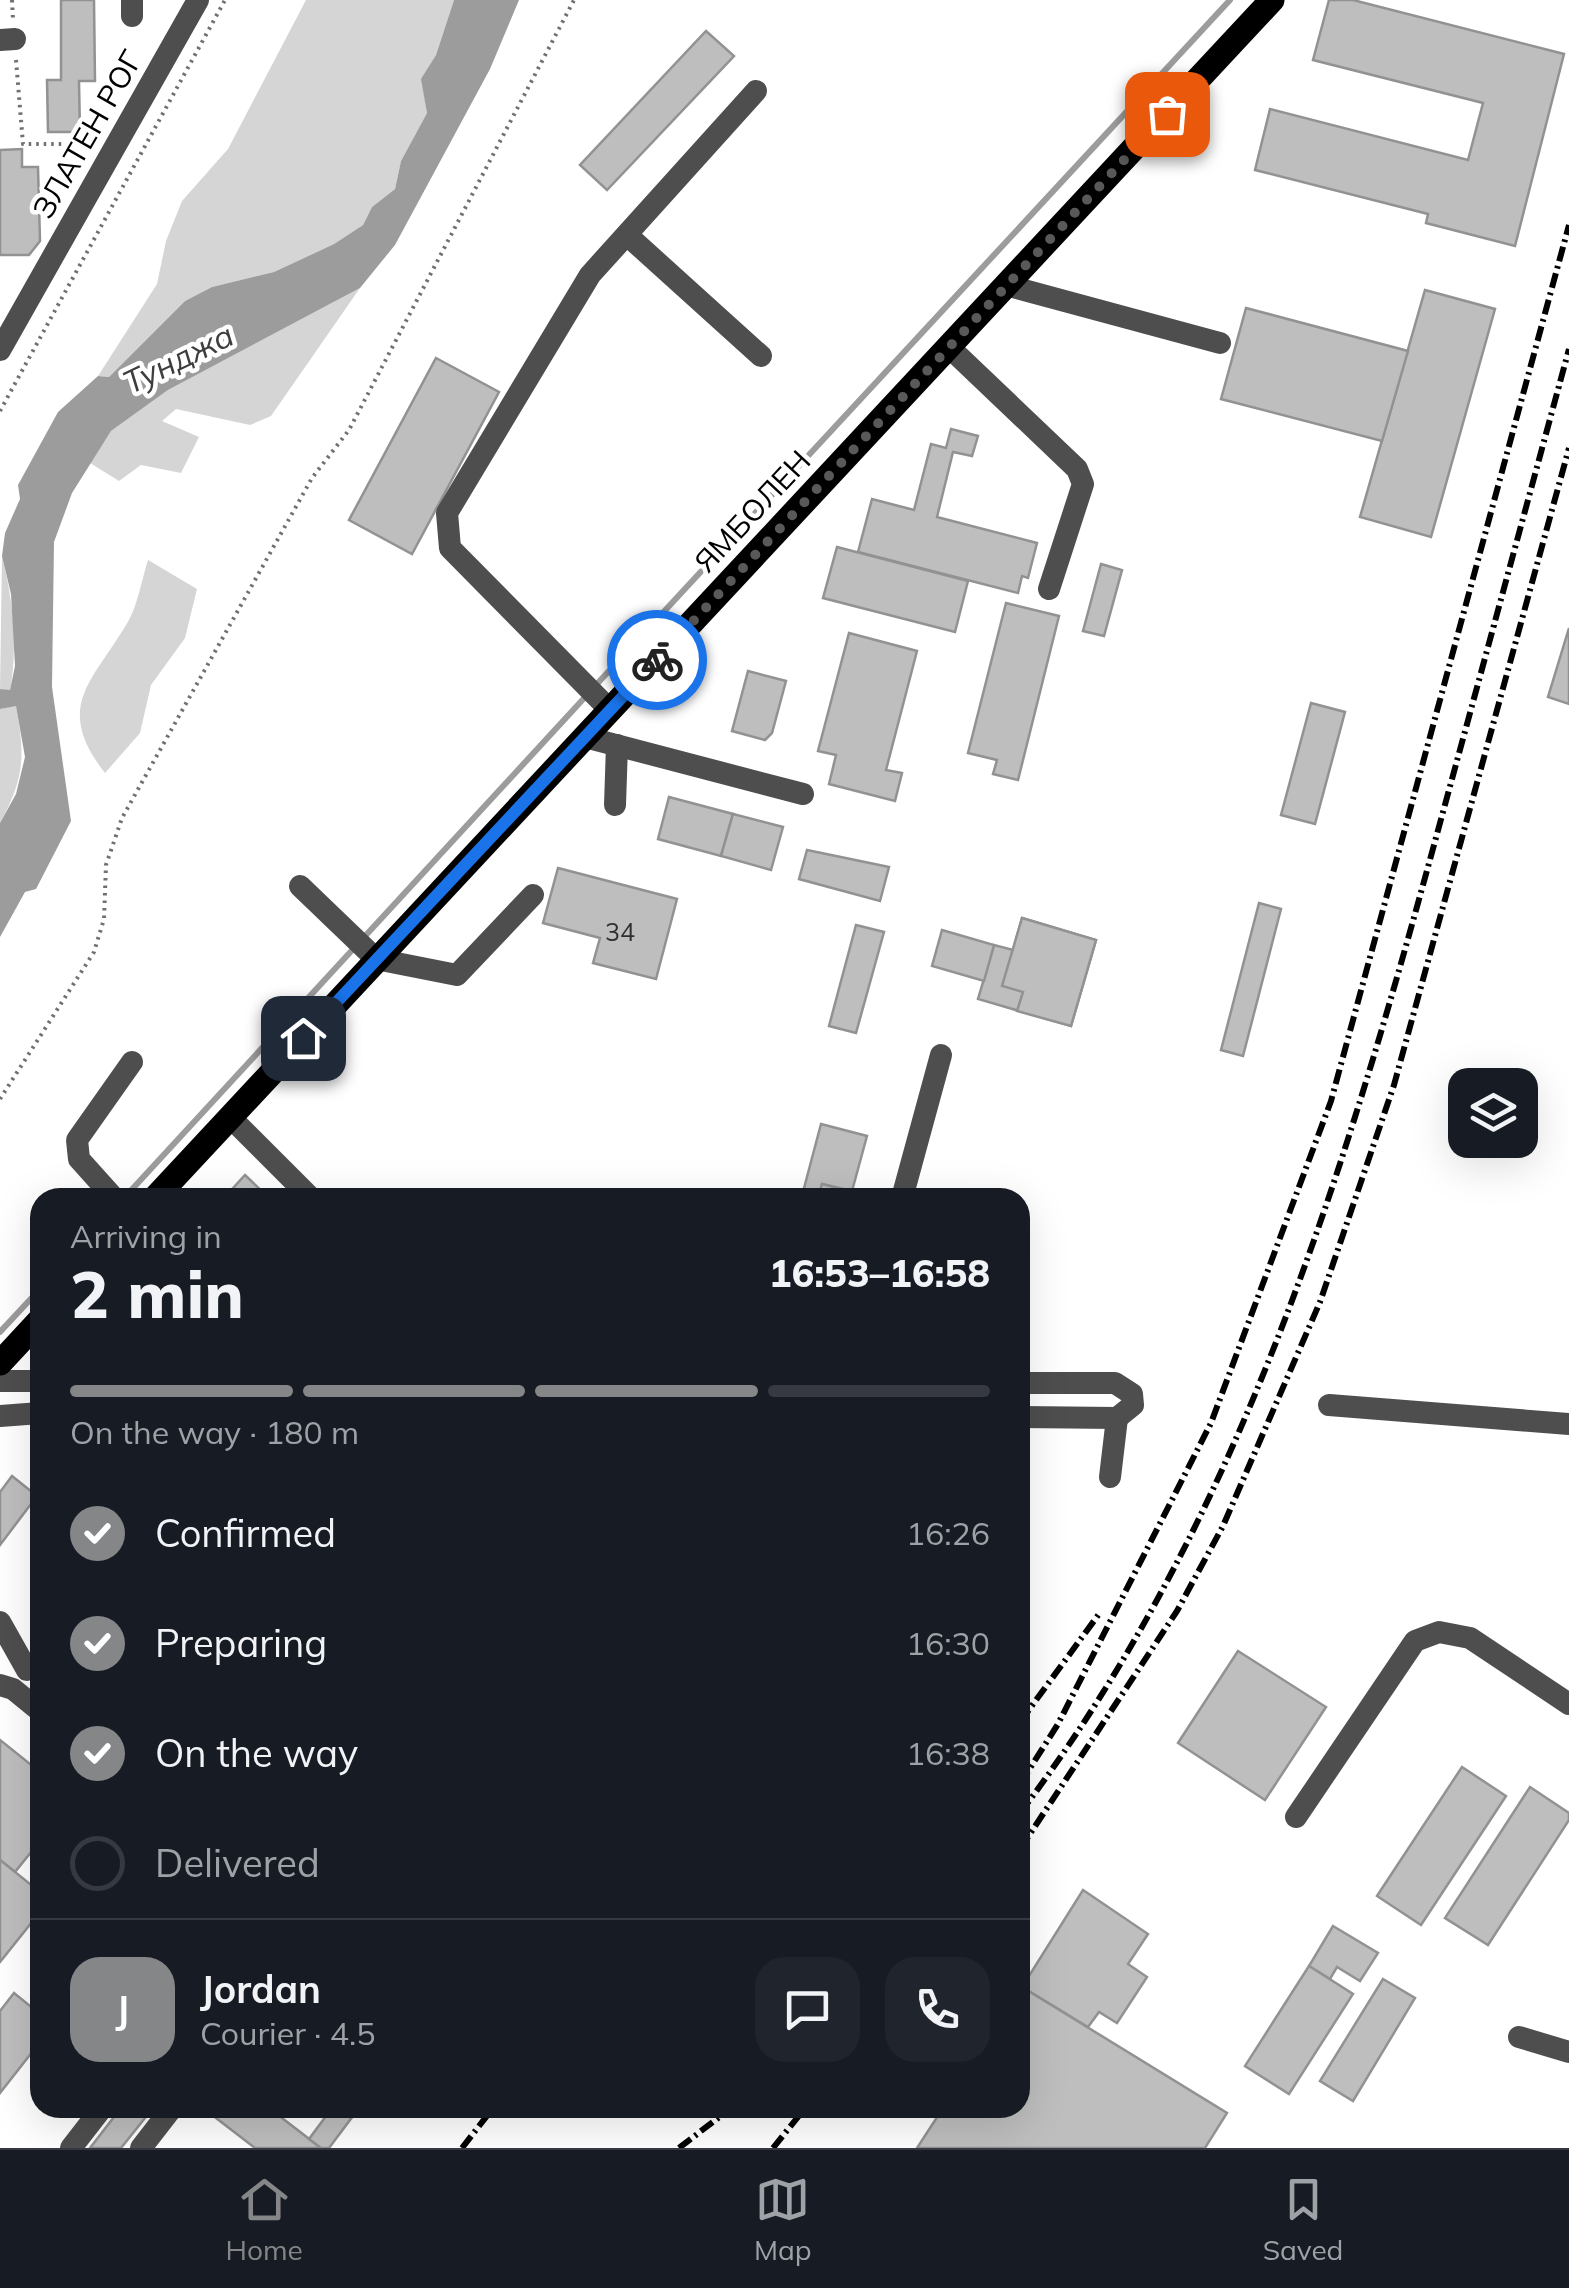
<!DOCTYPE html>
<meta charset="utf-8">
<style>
:root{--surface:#171b24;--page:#20242c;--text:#f1f3f6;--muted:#9ea1a6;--line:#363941;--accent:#858687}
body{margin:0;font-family:Mulish,sans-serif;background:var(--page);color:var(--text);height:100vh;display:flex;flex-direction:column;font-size:38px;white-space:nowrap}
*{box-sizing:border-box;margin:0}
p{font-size:32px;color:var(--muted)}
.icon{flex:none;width:55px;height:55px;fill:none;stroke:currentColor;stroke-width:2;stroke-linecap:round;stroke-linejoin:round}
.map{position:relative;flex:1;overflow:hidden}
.side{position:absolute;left:30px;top:1188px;width:1000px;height:930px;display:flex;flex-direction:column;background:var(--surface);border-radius:30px;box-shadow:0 10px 40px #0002}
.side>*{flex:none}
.tools{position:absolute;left:1448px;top:1068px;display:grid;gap:20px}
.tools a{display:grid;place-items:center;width:90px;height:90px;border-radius:20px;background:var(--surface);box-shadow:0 10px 40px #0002;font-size:50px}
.pin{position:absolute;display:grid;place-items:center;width:85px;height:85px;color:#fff;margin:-42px;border-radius:20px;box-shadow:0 5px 15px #0006}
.courier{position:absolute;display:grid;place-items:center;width:100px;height:100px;margin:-50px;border:8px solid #1a73e8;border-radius:50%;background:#fff;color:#222;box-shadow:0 2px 12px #0007}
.head em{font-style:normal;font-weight:800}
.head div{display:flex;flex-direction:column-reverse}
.head{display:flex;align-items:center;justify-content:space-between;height:170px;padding:0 40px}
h1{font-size:65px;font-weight:800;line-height:75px}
.bar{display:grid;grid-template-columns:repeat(4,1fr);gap:15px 10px;align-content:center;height:120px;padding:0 40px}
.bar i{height:12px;border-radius:8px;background:var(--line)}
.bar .active{background:var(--accent)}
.bar p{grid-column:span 4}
.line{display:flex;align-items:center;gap:25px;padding:0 40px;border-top:2px solid var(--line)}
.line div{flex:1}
.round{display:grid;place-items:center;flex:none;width:105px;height:105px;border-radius:30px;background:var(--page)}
ol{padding:0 40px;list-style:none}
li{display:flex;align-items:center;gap:30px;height:110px}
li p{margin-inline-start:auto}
li .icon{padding:10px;border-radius:50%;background:var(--accent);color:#fff;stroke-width:4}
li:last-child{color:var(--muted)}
li i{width:55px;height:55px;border:5px solid var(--line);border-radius:50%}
.dock{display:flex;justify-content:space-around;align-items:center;height:140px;border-top:2px solid var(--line);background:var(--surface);font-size:28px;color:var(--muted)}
.dock a{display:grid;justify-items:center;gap:5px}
.dock .active{color:var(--accent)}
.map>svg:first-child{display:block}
</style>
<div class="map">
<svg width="1569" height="2148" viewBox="0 0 1569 2148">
<rect width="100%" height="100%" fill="#fff"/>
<!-- green -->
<g fill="#d5d5d5">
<polygon points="306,0 454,0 436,55 422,79 427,113 401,161 395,189 372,207 363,225 334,244 274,272 212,287 185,301 109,377 98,376 157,284 166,241 182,201 228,149"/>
<polygon points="360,288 271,416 250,425 176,409 162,421 199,437 181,473 141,465 119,481 90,463 111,431 168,390"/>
<path d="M2,556C13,600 18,646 10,691L0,689Z"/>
<path d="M148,560L197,589L185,638L151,685L140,733L105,773C52,705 94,681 129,620C138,603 142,579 148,560Z"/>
<path d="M16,705C25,756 25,777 0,823V709Z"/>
</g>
<!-- water -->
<polygon fill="#9c9c9c" points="454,0 519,0 490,69 395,245 360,288 168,390 111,431 72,493 54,542 52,687 71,821 36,889 25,892 0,937 0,823 16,794 25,757 16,706 0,709 0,689 10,690 15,666 11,594 2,556 5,533 20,499 18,485 58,412 98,376 109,377 185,301 212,287 274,272 334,244 363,225 372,207 395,189 401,161 427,113 421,79 436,55"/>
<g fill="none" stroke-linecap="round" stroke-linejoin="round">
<!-- stream -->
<g stroke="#9c9c9c" stroke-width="6">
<polyline points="596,685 1230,0"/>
<polyline points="124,1198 587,695"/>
<polyline points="0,1332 40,1289"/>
</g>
</g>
<!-- building -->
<g fill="#bebebe" stroke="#929292" stroke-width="2.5">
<polygon points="61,0 94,0 95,81 79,81 80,132 48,132 47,80 61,80"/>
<polygon points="1329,0 1353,0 1564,54 1515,246 1426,223 1428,214 1255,170 1270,109 1468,160 1483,103 1313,60"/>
<polygon points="706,31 734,56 607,190 580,165"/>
<polygon points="22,149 22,167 38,167 40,241 29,255 0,255 0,150"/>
<polygon points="1425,290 1495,309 1431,537 1360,517"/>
<polygon points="1246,308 1408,351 1382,441 1221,399"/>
<polygon points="436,358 499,392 412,554 349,520"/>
<polygon points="951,429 978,436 972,456 953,452 937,517 1037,543 1028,578 1022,576 1018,593 858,552 872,499 914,510 931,444 946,448"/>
<polygon points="837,547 968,581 955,632 823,598"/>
<polygon points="1101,564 1122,570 1104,636 1083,631"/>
<polygon points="1006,603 1059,616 1018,780 993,774 997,760 968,753"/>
<polygon points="1569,628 1569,704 1548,697"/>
<polygon points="849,633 917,651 886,770 902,773 895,801 829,784 836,755 818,751"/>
<polygon points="748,671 786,681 772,733 765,740 732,731"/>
<polygon points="1311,703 1345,712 1315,824 1281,815"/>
<polygon points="669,797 733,814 721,856 658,839"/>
<polygon points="733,814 783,827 771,870 721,856"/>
<polygon points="807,850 889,867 880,901 799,879"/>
<polygon points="558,868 677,899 656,979 593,963 600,938 543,923"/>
<polygon points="1259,903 1281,909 1243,1056 1221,1050"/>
<polygon points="1022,918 1096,940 1071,1026 978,999 994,945 1013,950"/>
<polygon points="1022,918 1096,940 1071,1026 1017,1011 1023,992 1002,986"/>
<polygon points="856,925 884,932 856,1033 829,1026"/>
<polygon points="942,930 994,945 984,981 932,966"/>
<polygon points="821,1124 867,1136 852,1191 822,1184 819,1196 803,1192"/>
<polygon points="245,1175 269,1198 224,1198"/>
<polygon points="822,1184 857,1193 855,1198 818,1198"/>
<polygon points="12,1476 37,1496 0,1545 0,1492"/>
<polygon points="1238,1651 1326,1707 1265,1800 1178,1743"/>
<polygon points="0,1740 40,1772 40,1841 15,1872 0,1860"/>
<polygon points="1462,1767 1506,1796 1421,1925 1377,1896"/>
<polygon points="1530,1787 1569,1813 1569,1820 1488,1945 1445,1918"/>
<polygon points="0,1860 40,1892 40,1912 0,1962"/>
<polygon points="1083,1890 1148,1934 1128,1964 1147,1977 1117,2023 1099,2012 1088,2027 1022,1987"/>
<polygon points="1333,1926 1378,1953 1360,1981 1337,1967 1330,1979 1309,1966"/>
<polygon points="1309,1966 1353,1994 1289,2094 1245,2066"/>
<polygon points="1383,1979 1415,1998 1353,2101 1320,2081"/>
<polygon points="1022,1987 1227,2113 1205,2148 917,2148 943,2108 1020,2108"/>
<polygon points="14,1993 40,2014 40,2042 0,2093 0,2011"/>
<polygon points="121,2108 153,2108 121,2148 90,2148"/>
<polygon points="203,2108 269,2108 321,2148 255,2148"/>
<polygon points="332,2108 359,2108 329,2148 321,2148 309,2139"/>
</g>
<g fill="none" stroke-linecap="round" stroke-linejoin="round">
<!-- path -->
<g stroke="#707070" stroke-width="4" stroke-dasharray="2.5 5" stroke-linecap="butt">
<polyline points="12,0 13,20"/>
<polyline points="16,60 23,144 94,144"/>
<polyline points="0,411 225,0"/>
<polyline points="0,1099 94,952 104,919 106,865 122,818 312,478 349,430 574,0"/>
</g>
<!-- minor -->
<g stroke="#4e4e4e" stroke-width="22">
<polyline points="132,0 132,16"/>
<polyline points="0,40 15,39"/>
<polyline points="627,235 761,356"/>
<polyline points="1009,286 1220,343"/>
<polyline points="950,348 1077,469 1083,484 1049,589"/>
<polyline points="0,350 198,0"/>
<polyline points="610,710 450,548 447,513 590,275 756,91"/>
<polyline points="585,737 803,794"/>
<polyline points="615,805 617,745"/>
<polyline points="300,886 376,959 457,975 533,895"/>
<polyline points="230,1117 311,1198"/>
<polyline points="114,1198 79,1159 77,1140 132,1062"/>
<polyline points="902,1198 941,1055"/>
<polyline points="0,1381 40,1381"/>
<polyline points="1020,1383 1115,1383 1132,1394 1133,1405 1117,1418 1020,1417"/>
<polyline points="1329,1405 1569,1424"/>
<polyline points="0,1416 40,1413"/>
<polyline points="1110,1477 1117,1418"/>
<polyline points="0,1622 27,1670"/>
<polyline points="0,1685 13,1689 40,1711"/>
<polyline points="1296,1817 1415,1641 1439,1632 1470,1638 1569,1704"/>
<polyline points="1519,2037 1569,2052"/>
<polyline points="71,2148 102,2108"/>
<polyline points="141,2148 172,2108"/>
</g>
<!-- major -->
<g stroke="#000" stroke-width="25">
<polyline points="155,1198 1272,0"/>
<polyline points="0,1363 40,1320"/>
</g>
<!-- rail -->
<g stroke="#000" stroke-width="6" stroke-dasharray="15 5 2.5 5" stroke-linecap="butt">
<polyline points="1020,1722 1099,1614"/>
<polyline points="1020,1784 1058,1724 1211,1423 1331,1101 1569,225"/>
<path d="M1020,1813C1236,1528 1341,1185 1434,845C1479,680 1524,515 1569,349"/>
<polyline points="1020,1849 1177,1611 1223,1526 1320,1302 1394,1085 1569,448"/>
<polyline points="462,2148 493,2108"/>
<polyline points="679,2148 731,2108"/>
<polyline points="773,2148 805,2108"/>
</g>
</g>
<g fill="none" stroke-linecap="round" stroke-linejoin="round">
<!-- done -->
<polyline stroke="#595959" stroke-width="10" stroke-dasharray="0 18" points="657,660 1167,114"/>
<!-- route -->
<polyline stroke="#1a73e8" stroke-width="12" points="303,1038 657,660"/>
</g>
<g text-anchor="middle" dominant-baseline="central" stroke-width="9" stroke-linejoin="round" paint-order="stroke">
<!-- number labels -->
<g font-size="25" fill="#303030">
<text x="620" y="931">34</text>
</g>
<!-- street labels -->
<g font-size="30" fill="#000" stroke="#fff">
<text transform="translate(87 134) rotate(-60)">ЗЛАТЕН РОГ</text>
<text transform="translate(752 511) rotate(-47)">ЯМБОЛЕН</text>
</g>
<!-- water labels -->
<g font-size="32" font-style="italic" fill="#3d3d3d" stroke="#fff">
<text transform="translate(178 358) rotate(-26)">Тунджа</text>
</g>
</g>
</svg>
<div class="tools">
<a><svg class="icon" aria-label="layers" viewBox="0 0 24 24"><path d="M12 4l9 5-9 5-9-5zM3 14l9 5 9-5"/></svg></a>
</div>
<div class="pin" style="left:1167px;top:114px;background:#ea580c"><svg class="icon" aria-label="bag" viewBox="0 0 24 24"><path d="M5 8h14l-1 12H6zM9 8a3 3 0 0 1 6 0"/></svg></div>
<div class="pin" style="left:303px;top:1038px;background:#1f2937"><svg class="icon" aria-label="home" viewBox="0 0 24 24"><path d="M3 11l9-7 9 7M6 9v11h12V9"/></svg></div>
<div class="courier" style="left:657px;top:660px"><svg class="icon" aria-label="bike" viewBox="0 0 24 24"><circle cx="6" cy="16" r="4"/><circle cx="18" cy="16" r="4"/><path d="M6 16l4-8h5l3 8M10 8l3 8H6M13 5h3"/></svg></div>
<section class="side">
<div class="head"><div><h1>2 min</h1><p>Arriving in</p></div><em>16:53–16:58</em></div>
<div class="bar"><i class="active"></i><i class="active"></i><i class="active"></i><i></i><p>On the way · 180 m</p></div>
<ol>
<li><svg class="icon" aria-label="check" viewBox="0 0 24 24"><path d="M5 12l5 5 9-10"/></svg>Confirmed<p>16:26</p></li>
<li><svg class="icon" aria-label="check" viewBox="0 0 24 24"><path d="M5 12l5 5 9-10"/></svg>Preparing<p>16:30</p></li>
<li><svg class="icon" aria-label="check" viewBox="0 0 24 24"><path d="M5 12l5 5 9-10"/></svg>On the way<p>16:38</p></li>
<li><i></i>Delivered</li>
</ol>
<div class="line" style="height:180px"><b class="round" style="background:var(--accent);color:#fff">J</b><div><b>Jordan</b><p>Courier · 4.5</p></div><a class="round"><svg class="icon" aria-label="chat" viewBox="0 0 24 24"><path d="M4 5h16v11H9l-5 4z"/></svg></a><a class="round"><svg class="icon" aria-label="phone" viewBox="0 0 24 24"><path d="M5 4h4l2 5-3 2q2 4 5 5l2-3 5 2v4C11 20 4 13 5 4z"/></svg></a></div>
</section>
</div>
<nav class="dock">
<a class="active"><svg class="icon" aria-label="home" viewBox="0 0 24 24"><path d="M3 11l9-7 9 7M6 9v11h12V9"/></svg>Home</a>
<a><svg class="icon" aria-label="map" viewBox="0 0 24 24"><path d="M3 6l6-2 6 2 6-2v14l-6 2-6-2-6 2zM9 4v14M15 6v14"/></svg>Map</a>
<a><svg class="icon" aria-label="saved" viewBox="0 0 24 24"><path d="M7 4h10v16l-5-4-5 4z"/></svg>Saved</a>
</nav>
